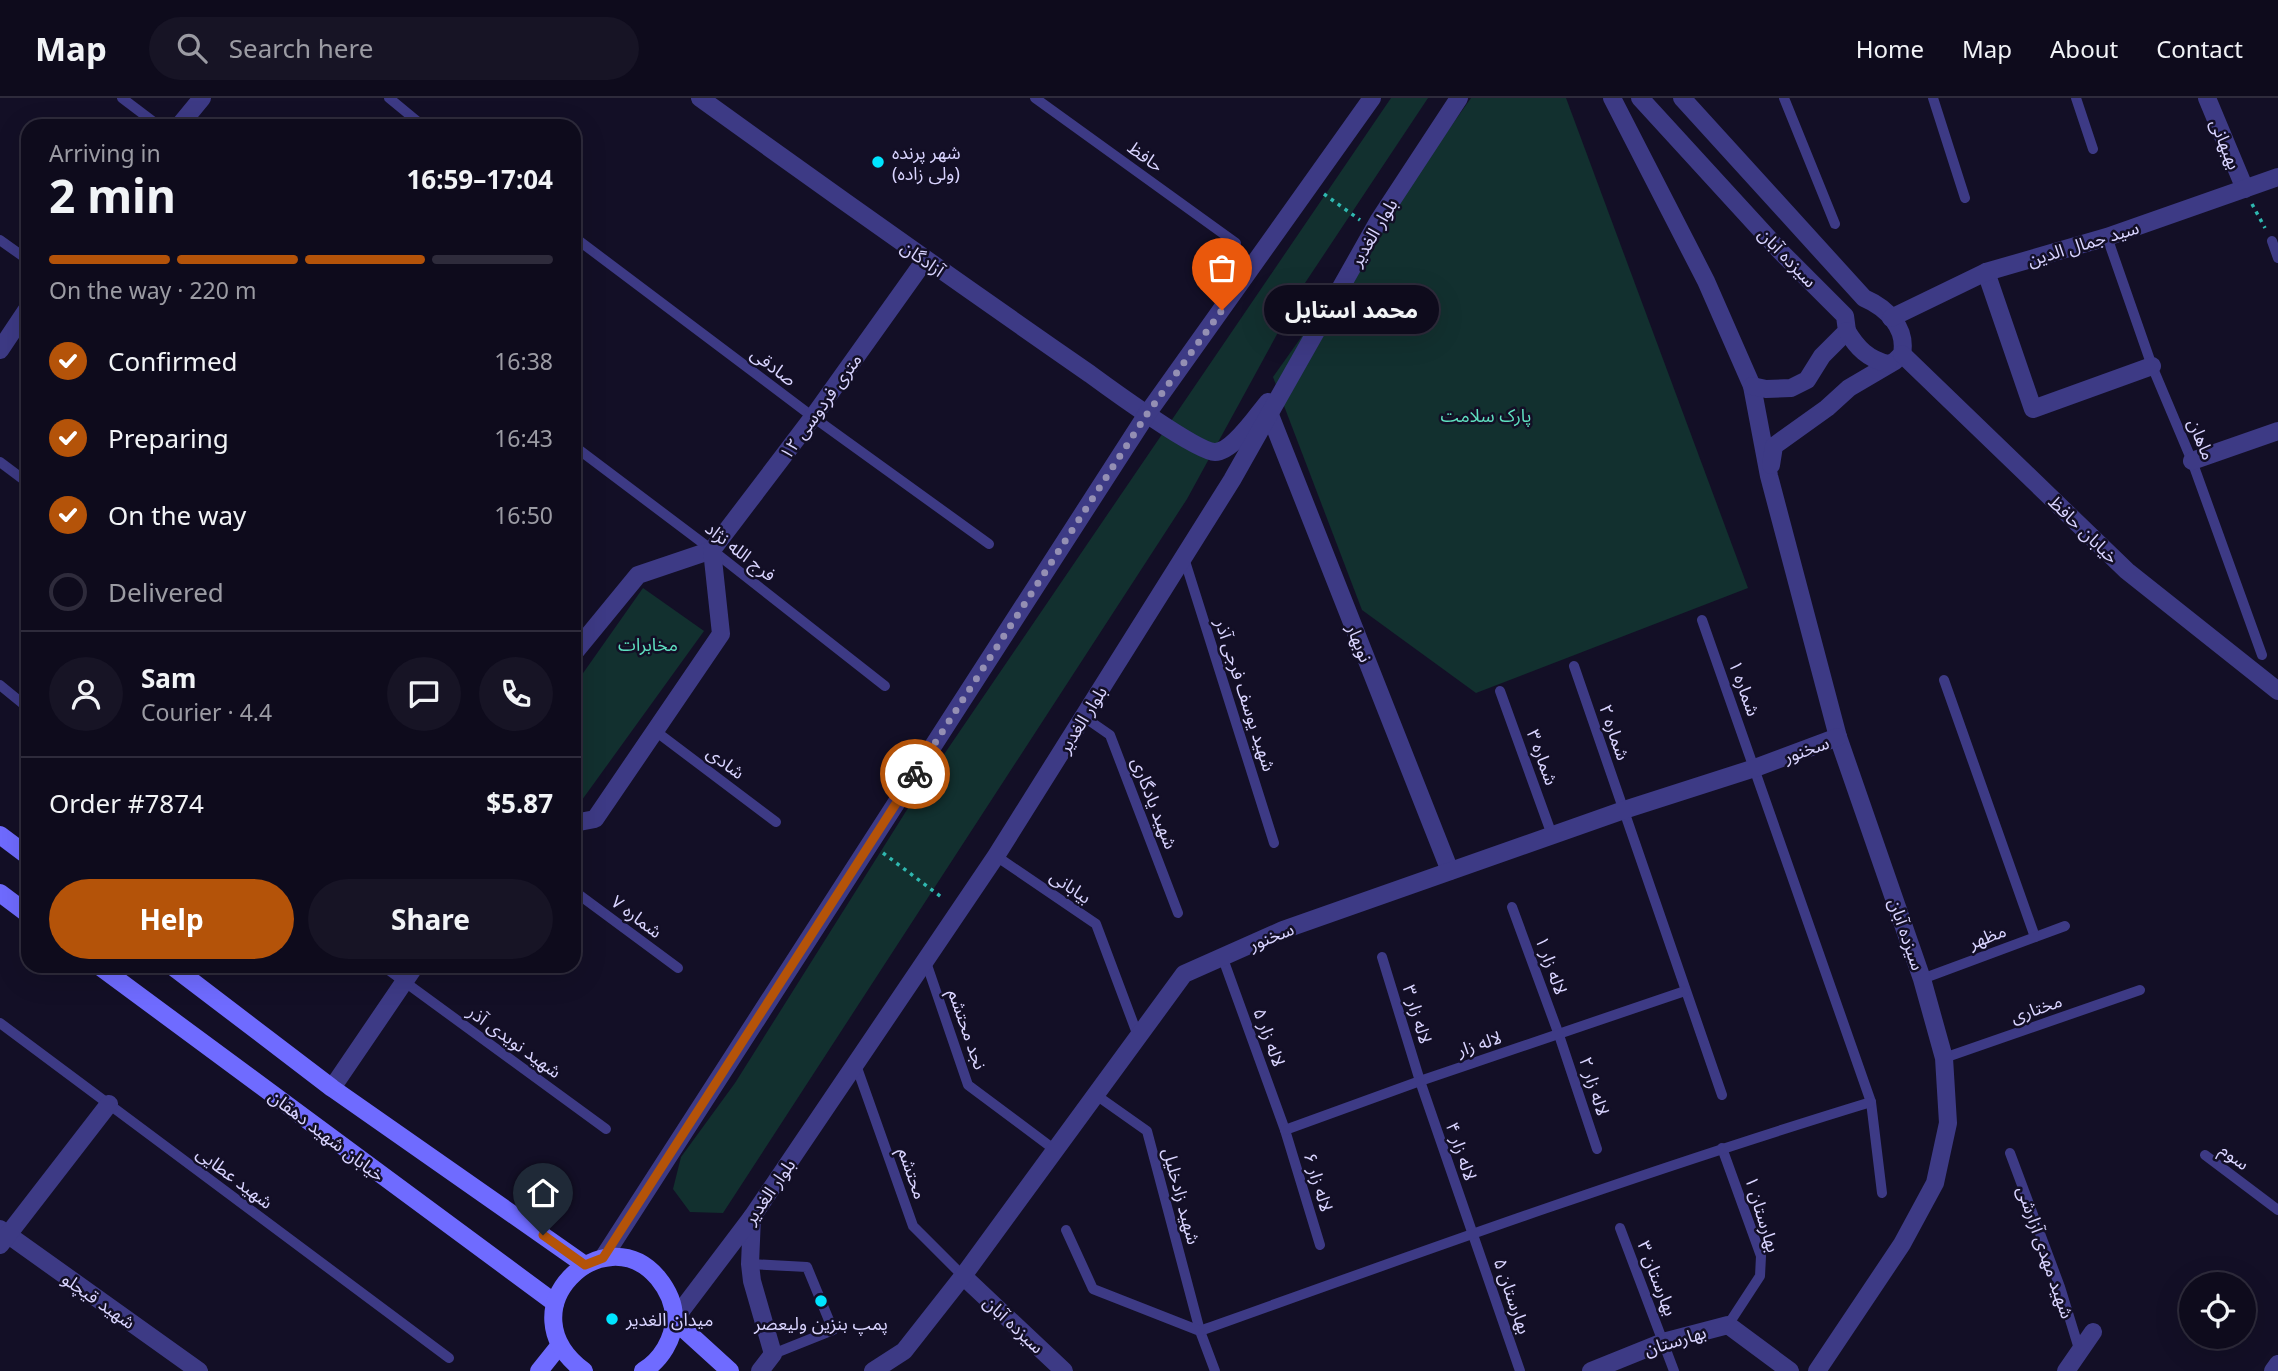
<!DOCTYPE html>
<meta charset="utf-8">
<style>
:root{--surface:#0e0b1c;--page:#171425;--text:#f1f3f6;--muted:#9b9ba3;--line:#2e2b3b;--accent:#b45309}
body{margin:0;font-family:"Noto Sans","Noto Sans Arabic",sans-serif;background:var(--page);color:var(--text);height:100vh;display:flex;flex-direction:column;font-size:26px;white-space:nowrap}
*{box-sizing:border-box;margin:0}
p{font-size:23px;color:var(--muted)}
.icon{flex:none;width:38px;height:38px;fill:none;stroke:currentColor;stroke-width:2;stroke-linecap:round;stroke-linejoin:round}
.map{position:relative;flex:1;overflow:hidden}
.sheet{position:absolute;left:21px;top:21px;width:560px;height:854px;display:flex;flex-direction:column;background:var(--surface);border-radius:21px;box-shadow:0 7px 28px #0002,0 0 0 2px var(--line)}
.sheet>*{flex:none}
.controls{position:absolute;left:2179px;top:1174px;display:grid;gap:14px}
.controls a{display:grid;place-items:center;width:77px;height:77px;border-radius:50%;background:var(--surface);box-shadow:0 7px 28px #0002,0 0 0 2px var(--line);font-size:35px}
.pin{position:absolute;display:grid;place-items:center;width:60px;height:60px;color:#fff;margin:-72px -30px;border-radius:50% 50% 50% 0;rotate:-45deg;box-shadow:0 0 7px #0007}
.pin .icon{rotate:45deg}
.courier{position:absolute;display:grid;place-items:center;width:70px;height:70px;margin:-35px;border:5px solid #b45309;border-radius:50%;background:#fff;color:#222;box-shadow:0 2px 9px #0007}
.bubble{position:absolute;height:49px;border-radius:24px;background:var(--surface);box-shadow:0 7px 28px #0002,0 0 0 2px var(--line);font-size:23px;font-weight:700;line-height:49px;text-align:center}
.headline em{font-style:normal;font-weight:700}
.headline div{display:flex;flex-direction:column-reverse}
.headline{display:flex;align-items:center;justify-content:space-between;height:119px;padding:0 28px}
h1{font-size:46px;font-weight:700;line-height:52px}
.bar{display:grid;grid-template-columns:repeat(4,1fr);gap:10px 7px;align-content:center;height:84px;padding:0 28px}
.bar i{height:9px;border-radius:5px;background:var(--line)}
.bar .selected{background:var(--accent)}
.bar p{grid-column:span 4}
.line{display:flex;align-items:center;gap:18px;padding:0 28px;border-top:2px solid var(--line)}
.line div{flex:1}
.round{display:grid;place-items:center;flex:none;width:74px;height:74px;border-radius:37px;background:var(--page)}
ol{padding:0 28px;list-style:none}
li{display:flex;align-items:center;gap:21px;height:77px}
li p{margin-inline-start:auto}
li .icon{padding:7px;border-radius:50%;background:var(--accent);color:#fff;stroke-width:4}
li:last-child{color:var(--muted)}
li i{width:38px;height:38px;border:4px solid var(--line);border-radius:50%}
.action{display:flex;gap:14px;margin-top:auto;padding:14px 28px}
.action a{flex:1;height:80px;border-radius:42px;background:var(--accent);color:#fff;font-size:28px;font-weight:700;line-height:80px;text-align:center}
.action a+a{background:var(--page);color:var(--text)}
header{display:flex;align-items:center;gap:42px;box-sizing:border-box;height:98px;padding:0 35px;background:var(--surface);border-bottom:2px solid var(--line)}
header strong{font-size:33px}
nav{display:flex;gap:38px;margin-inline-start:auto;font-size:24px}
.search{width:490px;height:63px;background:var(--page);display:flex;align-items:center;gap:18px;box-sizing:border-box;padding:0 24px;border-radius:38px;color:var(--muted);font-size:26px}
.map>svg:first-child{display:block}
</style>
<header>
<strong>Map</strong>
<div class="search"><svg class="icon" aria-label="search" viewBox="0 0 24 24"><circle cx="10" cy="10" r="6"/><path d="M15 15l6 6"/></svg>Search here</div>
<nav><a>Home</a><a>Map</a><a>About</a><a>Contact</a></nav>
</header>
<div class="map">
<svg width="2278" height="1273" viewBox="0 0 2278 1273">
<rect width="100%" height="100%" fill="#130f26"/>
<!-- green -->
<g fill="#12302f">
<polygon points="1391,0 1428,0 1305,185 1187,401 723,1115 690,1114 673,1091 681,1059 735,985 915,699"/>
<polygon points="1471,0 1566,0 1748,490 1476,595 1362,512 1273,279"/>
<polygon points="643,490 704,533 574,713 574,588"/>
</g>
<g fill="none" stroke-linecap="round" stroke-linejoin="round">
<!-- path -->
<g stroke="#2fb8b0" stroke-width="3.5" stroke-dasharray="3.5 5" stroke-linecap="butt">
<polyline points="1324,96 1360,122"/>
<polyline points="2252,106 2265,130"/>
<polyline points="883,755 944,801"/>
</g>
<!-- service -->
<g stroke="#3d3a85" stroke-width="10">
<polyline points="122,0 159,28"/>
<polyline points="389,0 423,28"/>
<polyline points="1035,0 1236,145"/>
<polyline points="1784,0 1835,126"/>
<polyline points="1933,0 1965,100"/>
<polyline points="2076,0 2093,51"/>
<polyline points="574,139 813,319 989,446"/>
<polyline points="2107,139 2152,268 2192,363 2262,557"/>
<polyline points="0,142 28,162"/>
<polyline points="2272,143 2278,160"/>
<polyline points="574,348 712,452 885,588"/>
<polyline points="0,364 28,385"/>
<polyline points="1184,460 1274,745"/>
<polyline points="1702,522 1871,1004 1882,1095"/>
<polyline points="1574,568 1722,997"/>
<polyline points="1944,582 2035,839"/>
<polyline points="0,587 28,610"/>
<polyline points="1500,593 1552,737"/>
<polyline points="1084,619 1110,637 1178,815"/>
<polyline points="654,632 776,724"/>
<polyline points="996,758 1096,826 1138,938"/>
<polyline points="574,793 678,870"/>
<polyline points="1512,809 1559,937 1597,1051"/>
<polyline points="1222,858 1285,1032 1320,1147"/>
<polyline points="1382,859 1420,983 1520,1273"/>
<polyline points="926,864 968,987 1055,1052"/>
<polyline points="383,868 606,1031"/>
<polyline points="1922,881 2065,828"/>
<polyline points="0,925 449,1260"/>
<polyline points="1944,960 2140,892"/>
<polyline points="856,967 913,1128 963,1178"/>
<polyline points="1096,997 1147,1033 1200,1233 1215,1273"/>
<polyline points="1285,1032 1420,983 1685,893"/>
<polyline points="1722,1050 1761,1158 1760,1178 1728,1227"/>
<polyline points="2010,1055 2060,1189 2080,1254"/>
<polyline points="2205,1057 2278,1112"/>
<polyline points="1620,1130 1674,1273"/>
<path d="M1066,1132L1093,1191L1200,1233C1423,1153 1645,1073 1871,1004"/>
<polyline points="750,1166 807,1169 833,1232 773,1256"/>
</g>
<!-- minor -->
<g stroke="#3d3a85" stroke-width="18">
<polyline points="179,28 202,0"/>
<polyline points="1986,174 2033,311 2152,268"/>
<polyline points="0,252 28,210"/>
<polyline points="1270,317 1450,773"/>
<polyline points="2192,363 2278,333"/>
<polyline points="712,452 813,319 925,162"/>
<polyline points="574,555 638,477 712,452"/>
<polyline points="574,725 595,721 721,536 712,452"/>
<polyline points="332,990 415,868"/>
<polyline points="0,1131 199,1273"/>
<polyline points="0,1147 109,1006"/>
<polyline points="1591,1273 1663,1244 1728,1227 1790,1273"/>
<polyline points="2066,1273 2093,1234"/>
<polyline points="2273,1273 2278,1266"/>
</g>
<!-- tertiary -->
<g stroke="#3d3a85" stroke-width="18">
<path d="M700,0C829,93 959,185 1090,276C1109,290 1197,354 1215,354C1233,354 1257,317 1268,304"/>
<polyline points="1612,0 1706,183 1752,288 1769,378 1838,639 1922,881 1944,960 1948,1025 1935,1085 1902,1146 1817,1273"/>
<polyline points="1640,0 1781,154 1845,218 1847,233 1822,258 1807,282 1791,290 1766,291 1752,288"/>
<path d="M1682,0L1864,200C1887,210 1907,230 1902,256L1895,263L1849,290L1827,310L1774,348L1771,367"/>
<polyline points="2207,0 2245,91"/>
<polyline points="1891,220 1986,174 2107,139 2278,79"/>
<path d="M1847,233C1857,250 1868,261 1888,266"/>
<polyline points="1902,256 2127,473 2278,593"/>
<polyline points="752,1119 750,1166 752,1183 773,1256 760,1273"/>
<polyline points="603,1160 1147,316 1372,0"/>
<polyline points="963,1178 1064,1273"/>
<polyline points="674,1222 752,1119 996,758 1232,382 1379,122 1459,0"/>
<polyline points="873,1273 904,1253 963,1178 1184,876 1283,832 1624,712 1755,670 1838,639"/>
</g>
<!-- secondary -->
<g stroke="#6f6bff" stroke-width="18">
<polyline points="0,737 28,758"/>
<polyline points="0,795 28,816"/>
<polyline points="99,868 555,1205"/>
<polyline points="172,868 332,990 585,1167"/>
<polyline points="674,1222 730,1273"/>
<polyline points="539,1273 559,1248"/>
<path d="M584,1273C502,1212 604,1116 658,1180C667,1191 674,1205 674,1220C674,1241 661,1262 643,1273"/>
</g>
</g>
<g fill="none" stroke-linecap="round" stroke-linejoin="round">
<!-- done -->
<polyline stroke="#948fb3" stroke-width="7" stroke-dasharray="0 12.6" points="915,676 1147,316 1222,212"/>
<!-- route -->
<polyline stroke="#b45309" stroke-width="9" points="543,1137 585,1167 603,1160 915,676"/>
</g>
<!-- markers -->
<g fill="#00e5ff" stroke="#130f26" stroke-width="2.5">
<circle cx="878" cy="64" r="7"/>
<circle cx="821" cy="1203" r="7"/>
<circle cx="612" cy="1221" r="7"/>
</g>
<g text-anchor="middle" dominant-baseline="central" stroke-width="5" stroke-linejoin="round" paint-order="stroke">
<!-- street labels -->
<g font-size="18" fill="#d9d4ff" stroke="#130f26">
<text transform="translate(2226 46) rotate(68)">بهبهانی</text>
<text transform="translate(1146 58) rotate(36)">حافظ</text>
<text transform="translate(1373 134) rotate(-59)">بلوار الغدیر</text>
<text transform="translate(2083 145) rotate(-17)">سید جمال الدین</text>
<text transform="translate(1788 159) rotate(46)">سیزده آبان</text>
<text transform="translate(923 160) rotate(35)">آزادگان</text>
<text transform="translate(774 268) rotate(37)">صادقی</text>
<text transform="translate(820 308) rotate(-54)">۱۲ متری فردوسی</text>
<text transform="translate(2202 341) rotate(68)">ماهان</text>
<text transform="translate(2084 431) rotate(44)">خیابان حافظ</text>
<text transform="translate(741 453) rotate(38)">فرج الله نژاد</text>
<text transform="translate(1360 545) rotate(68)">نوبهار</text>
<text transform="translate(1745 590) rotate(70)">شماره ۱</text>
<text transform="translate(1246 597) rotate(72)">شهید یوسف فرجی آذر</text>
<text transform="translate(1082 621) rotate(-58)">بلوار الغدیر</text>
<text transform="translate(1615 634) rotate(71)">شماره ۲</text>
<text transform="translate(1806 651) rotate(-20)">سخنور</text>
<text transform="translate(1543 659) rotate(70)">شماره ۳</text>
<text transform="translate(726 664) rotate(37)">شادی</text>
<text transform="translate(1155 705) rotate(69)">شهید یادگاری</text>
<text transform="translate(1071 788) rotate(34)">بیابانی</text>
<text transform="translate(637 818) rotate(37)">شماره ۷</text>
<text transform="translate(1907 836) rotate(71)">سیزده آبان</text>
<text transform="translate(1271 838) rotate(-22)">سخنور</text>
<text transform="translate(1987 838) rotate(-21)">مظهر</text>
<text transform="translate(1552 867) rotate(70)">لاله زار ۱</text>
<text transform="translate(2036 910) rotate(-19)">مختاری</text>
<text transform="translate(1418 916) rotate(73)">لاله زار ۳</text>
<text transform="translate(968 931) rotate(71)">نجد محتشم</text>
<text transform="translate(1270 939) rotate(70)">لاله زار ۵</text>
<text transform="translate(515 943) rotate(36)">شهید نویدی آذر</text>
<text transform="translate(1479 945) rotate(-18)">لاله زار</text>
<text transform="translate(1595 988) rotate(72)">لاله زار ۲</text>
<text transform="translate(327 1037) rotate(37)">خیابان شهید دهقان</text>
<text transform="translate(1462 1053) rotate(71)">لاله زار ۴</text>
<text transform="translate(2235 1058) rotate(37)">سوم</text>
<text transform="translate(913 1075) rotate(71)">محتشم</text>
<text transform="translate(235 1079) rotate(37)">شهید عطایی</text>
<text transform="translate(1319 1084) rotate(73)">لاله زار ۶</text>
<text transform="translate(769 1093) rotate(-55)">بلوار الغدیر</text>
<text transform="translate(1182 1098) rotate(75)">شهید زادخلیل</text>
<text transform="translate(1763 1116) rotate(73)">بهارستان ۱</text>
<text transform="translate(2046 1154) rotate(71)">شهید مهدی آزارشی</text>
<text transform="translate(1658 1180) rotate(69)">بهارستان ۳</text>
<text transform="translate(1513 1198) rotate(71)">بهارستان ۵</text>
<text transform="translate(99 1202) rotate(35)">شهید قیچلو</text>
<text transform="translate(1014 1226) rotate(43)">سیزده آبان</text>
<text transform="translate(1675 1242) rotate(-17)">بهارستان</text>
</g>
<!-- poi labels -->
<g font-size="18" fill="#d9d4ff" stroke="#130f26" text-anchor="start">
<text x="892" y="54">شهر پرنده<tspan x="892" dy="21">(ولی زاده)</tspan></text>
<text x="626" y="1221">میدان الغدیر</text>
<text x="821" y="1225" text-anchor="middle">پمپ بنزین ولیعصر</text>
</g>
<!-- park labels -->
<g font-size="18" fill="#5fe0c0" stroke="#130f26">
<text x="1486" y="317">پارک سلامت</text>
<text x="648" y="546">مخابرات</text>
</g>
</g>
</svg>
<div class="controls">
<a><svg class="icon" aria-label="locate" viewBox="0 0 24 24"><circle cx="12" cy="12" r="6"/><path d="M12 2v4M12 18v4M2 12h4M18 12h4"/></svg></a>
</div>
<div class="pin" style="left:1222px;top:212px;background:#ea580c"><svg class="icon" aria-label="bag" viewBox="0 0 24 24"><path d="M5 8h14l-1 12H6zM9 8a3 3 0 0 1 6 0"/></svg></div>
<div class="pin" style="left:543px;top:1137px;background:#1f2937"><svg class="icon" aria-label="home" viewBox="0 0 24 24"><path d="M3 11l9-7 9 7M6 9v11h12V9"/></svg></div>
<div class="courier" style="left:915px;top:676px"><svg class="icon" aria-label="bike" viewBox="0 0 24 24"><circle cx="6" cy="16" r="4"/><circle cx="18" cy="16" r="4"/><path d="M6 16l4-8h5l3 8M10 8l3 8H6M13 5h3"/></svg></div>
<div class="bubble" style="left:1264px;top:187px;width:175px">محمد استایل</div>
<section class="sheet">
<div class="headline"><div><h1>2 min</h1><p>Arriving in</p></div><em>16:59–17:04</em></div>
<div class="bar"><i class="selected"></i><i class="selected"></i><i class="selected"></i><i></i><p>On the way · 220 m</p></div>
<ol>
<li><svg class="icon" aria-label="check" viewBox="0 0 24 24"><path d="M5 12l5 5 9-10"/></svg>Confirmed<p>16:38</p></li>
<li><svg class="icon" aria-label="check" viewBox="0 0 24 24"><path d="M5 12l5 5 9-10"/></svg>Preparing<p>16:43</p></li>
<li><svg class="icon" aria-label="check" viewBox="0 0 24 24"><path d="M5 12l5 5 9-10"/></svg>On the way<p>16:50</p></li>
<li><i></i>Delivered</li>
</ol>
<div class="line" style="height:126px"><a class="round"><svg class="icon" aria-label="person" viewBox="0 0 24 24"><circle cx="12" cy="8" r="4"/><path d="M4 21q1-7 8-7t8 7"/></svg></a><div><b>Sam</b><p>Courier · 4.4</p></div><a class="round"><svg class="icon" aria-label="chat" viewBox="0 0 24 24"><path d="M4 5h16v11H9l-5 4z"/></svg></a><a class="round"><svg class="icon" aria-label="phone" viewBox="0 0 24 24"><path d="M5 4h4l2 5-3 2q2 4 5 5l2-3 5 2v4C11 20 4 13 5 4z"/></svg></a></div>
<div class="line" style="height:91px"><div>Order #7874</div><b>$5.87</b></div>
<div class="action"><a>Help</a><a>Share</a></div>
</section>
</div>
